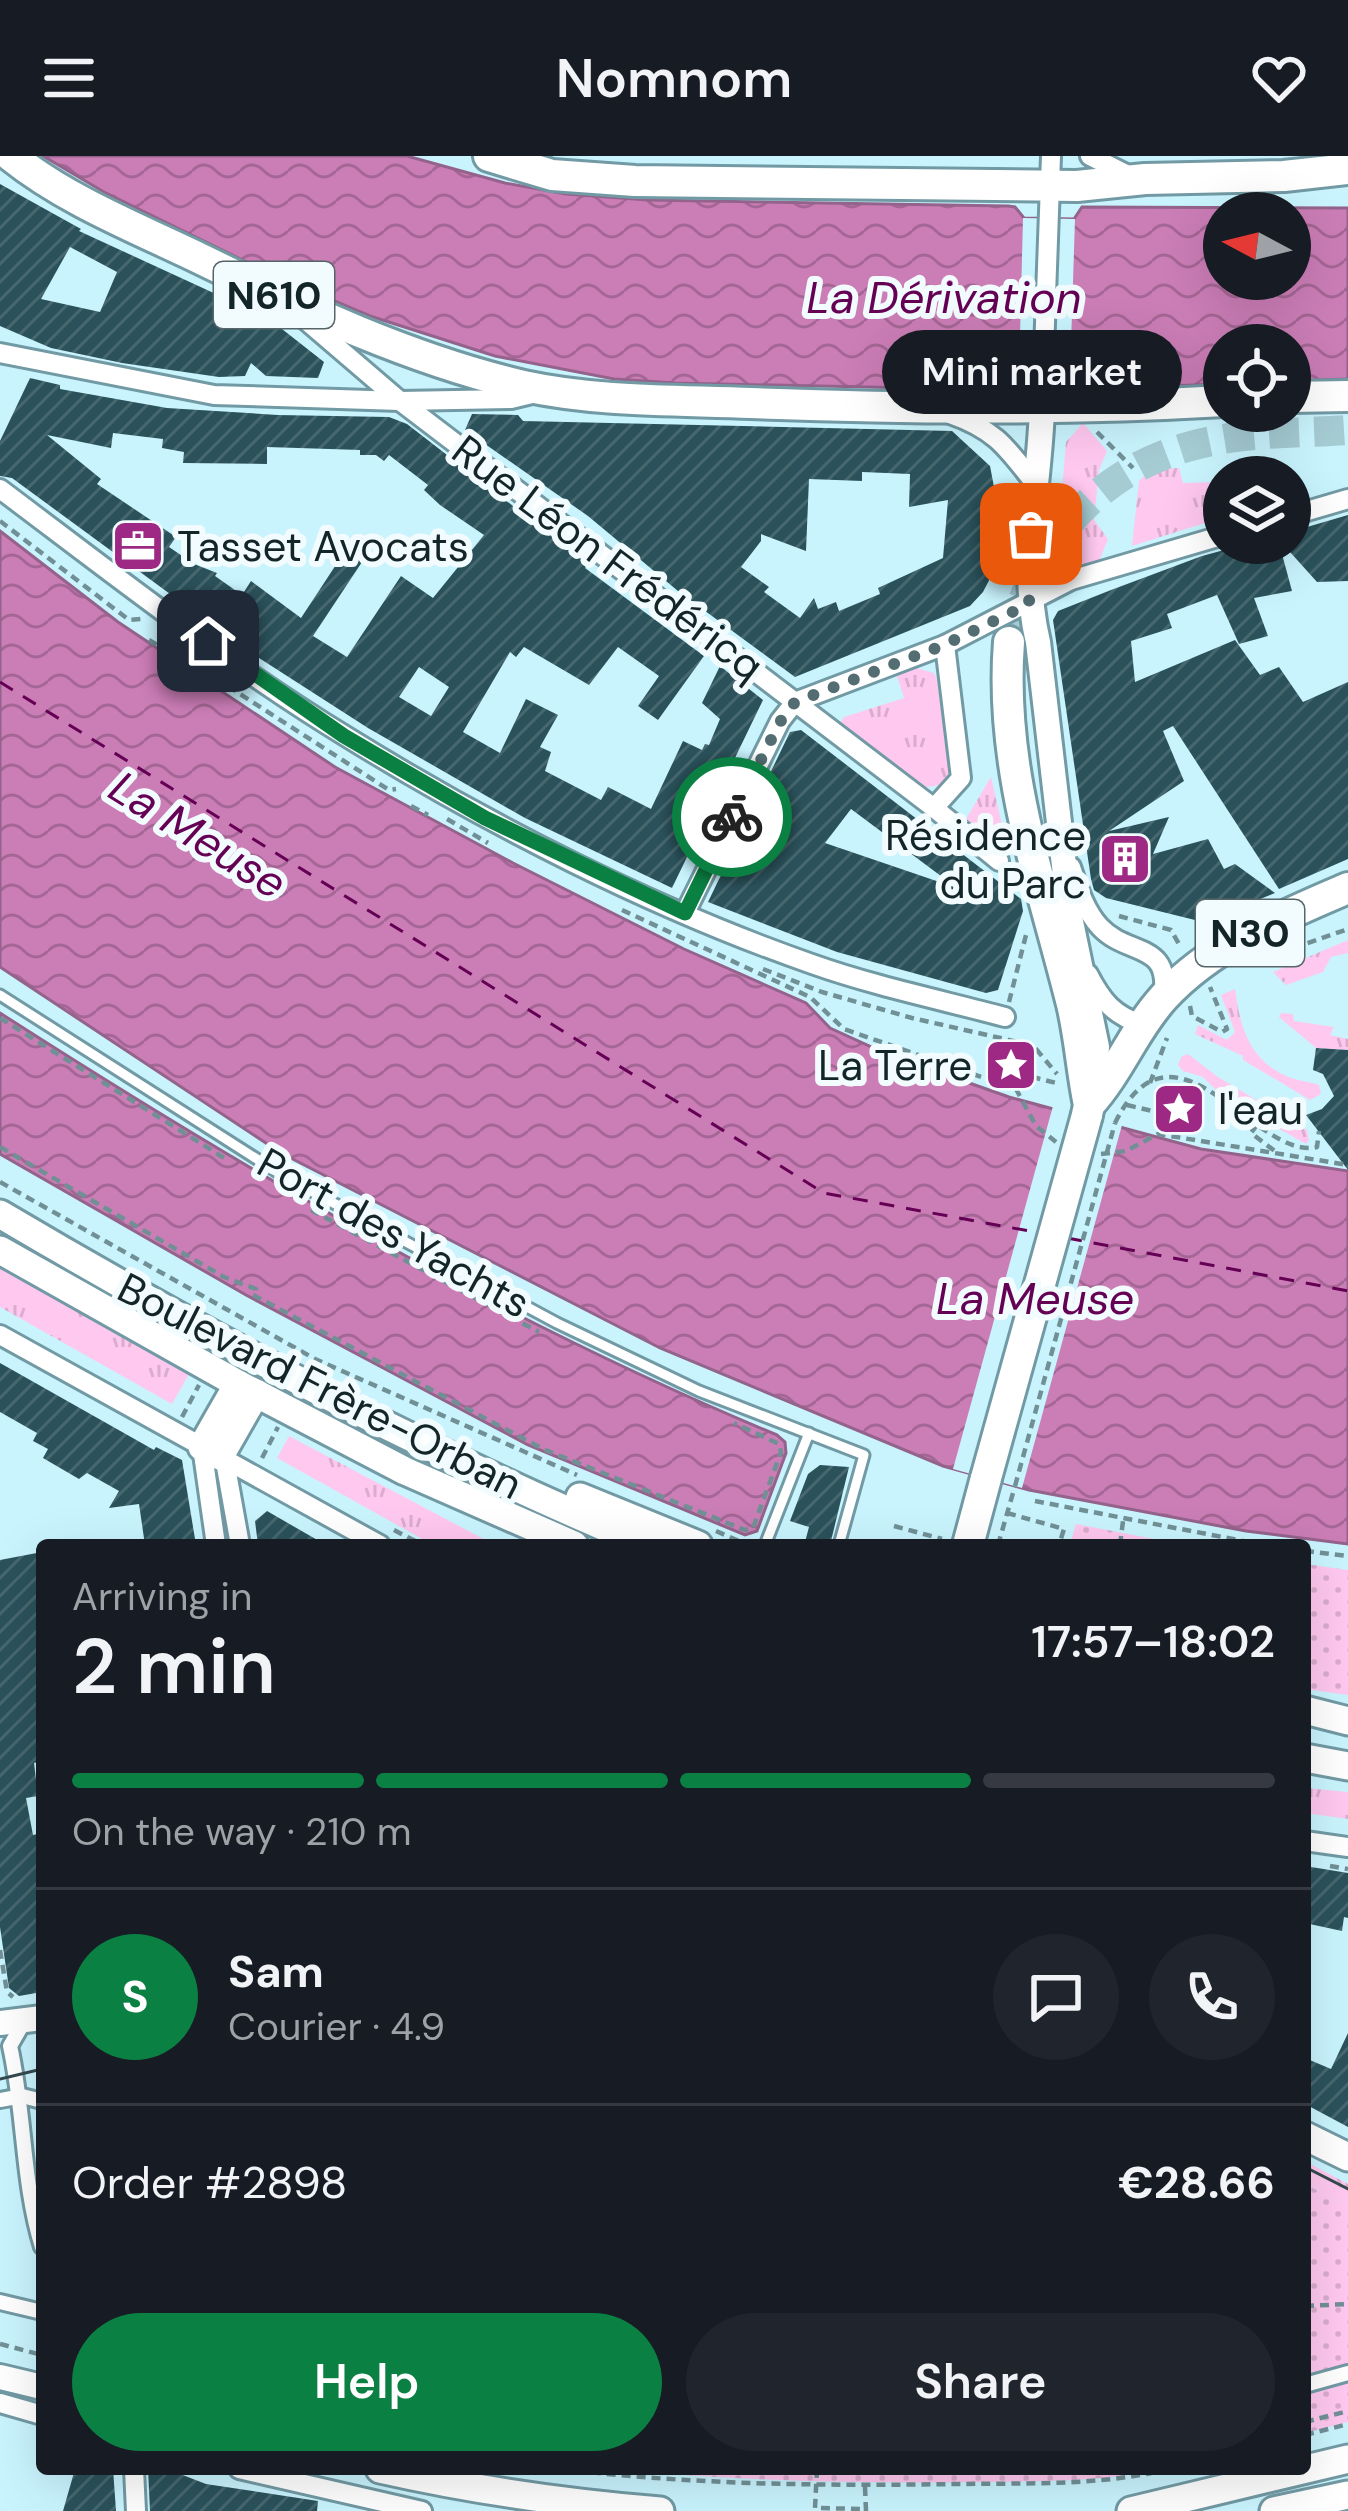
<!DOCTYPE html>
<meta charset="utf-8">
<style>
:root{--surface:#171b24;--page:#20242c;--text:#f1f3f6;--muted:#9ea1a6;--line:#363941;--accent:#0b8043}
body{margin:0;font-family:"DM Sans",sans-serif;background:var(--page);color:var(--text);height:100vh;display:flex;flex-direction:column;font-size:45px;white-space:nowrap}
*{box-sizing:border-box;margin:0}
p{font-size:39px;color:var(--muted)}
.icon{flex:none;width:66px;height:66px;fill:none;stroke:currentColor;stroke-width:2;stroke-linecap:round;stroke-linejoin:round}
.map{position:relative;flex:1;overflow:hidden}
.panel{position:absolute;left:36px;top:1383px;width:1275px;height:936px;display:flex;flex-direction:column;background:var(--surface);border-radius:12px;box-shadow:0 12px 48px #0002}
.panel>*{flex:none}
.needle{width:78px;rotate:277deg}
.tools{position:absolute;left:1203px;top:36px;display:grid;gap:24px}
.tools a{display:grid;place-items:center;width:108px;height:108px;border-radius:50%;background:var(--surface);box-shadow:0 12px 48px #0002;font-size:60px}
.pin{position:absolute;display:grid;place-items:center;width:102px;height:102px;color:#fff;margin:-51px;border-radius:24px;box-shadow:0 6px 18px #0006}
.courier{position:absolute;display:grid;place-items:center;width:120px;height:120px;margin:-60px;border:9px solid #0b8043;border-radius:50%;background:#fff;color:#222;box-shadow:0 3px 15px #0007}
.bubble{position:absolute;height:84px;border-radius:42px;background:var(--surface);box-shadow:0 12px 48px #0002;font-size:39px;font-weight:600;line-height:84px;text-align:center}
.headline em{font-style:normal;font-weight:600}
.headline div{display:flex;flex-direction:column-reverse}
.headline{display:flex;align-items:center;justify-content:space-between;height:204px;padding:0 36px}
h1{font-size:78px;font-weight:600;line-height:90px}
.bar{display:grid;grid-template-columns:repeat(4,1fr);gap:18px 12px;align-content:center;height:144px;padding:0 36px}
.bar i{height:15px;border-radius:9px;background:var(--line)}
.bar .current{background:var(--accent)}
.bar p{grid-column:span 4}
.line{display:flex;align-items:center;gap:30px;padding:0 36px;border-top:3px solid var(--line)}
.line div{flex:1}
.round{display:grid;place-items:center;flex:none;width:126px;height:126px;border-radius:63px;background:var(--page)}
.button{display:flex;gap:24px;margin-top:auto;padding:24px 36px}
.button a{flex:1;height:138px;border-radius:72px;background:var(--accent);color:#fff;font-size:48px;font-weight:600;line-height:138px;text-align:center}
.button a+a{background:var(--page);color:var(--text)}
header{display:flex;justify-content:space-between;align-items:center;height:156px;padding:0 36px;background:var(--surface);font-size:54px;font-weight:600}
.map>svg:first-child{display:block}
</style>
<header><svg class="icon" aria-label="menu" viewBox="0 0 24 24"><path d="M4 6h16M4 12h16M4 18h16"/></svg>Nomnom<svg class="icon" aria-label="heart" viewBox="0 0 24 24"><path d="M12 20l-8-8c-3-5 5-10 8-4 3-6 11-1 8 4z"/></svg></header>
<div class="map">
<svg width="1348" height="2355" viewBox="0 0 1348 2355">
<defs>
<pattern id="grass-tufts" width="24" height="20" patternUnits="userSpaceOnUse" patternTransform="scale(3)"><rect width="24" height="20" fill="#ffc8ef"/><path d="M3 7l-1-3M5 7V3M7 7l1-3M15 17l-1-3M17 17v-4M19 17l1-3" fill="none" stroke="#daaccd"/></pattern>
<pattern id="park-dots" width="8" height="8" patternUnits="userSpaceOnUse" patternTransform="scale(3)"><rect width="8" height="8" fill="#ffc8ef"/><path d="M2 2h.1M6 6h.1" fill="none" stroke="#daaccd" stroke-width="1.8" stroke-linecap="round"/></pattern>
<pattern id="water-waves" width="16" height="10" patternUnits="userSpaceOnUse" patternTransform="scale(3)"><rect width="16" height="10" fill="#cb7db6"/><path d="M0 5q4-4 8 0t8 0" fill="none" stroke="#a46694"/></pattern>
<pattern id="building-hatch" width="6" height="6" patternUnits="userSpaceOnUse" patternTransform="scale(3)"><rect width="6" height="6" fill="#2b525b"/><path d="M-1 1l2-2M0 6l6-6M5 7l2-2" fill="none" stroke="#47686f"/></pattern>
</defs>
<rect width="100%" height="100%" fill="#c9f4fe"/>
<!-- grass -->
<g fill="url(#grass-tufts)">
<polygon points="1083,267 1107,295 1099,314 1094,364 1108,383 1100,403 1081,410 1081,404 1063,394 1058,384 1066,286"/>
<polygon points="1179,312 1183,327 1224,326 1224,361 1132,390 1139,325 1151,313"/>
<polygon points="916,512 934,517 937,524 949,612 948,622 941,629 926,631 840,567 844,561 904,542 897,520"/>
<polygon points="991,621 1008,695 966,663"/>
<polygon points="1348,784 1348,797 1331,801 1323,816 1286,829 1273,816"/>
<path d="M1235,833C1240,871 1249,906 1291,922C1300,925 1310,926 1319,929L1321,938L1310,944L1243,904V900L1195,878L1198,869L1227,884L1235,876L1221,839Z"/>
<polygon points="1281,857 1293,858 1294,865 1334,871 1330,879 1348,883 1348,894 1316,892 1279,861"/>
<polygon points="1188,898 1218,921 1307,974 1309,984 1306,988 1267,966 1252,949 1219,937 1203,921 1183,915 1178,909 1181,901"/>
<polygon points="0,1112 189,1218 172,1248 0,1151"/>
<polygon points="289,1280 495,1389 433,1389 277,1302"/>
<polygon points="1305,1632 1348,1636 1348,1663 1305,1657"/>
<polygon points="1305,2005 1348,2028 1348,2050 1305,2028"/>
</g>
<!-- park -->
<g fill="url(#park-dots)">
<polygon points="1076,1368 1185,1389 1070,1389"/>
<polygon points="1305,1408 1348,1414 1348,1539 1305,1533"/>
<polygon points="1305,2028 1348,2050 1348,2266 1305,2277"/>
<path d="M612,2313H1160C1105,2326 1042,2325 987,2326C861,2328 736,2325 612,2313Z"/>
</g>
<!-- water -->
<g fill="url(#water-waves)" stroke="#94638b" stroke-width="3" fill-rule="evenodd">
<path d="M43,0H407L505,27L566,38L648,44L1008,50L1015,51L1024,62L1074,63L1082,51L1348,52V223L1290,225V189H1224V228L1085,233L1070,220L1020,219L1015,230L1004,234L675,227L614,223L495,200L370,160L273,119L104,36ZM1224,57H1290V123H1224Z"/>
<polygon points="0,375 118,466 335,611 513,707 684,793 806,847 830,872 887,898 1009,941 1201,993 1348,1015 1348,1388 1246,1375 1029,1334 943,1310 660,1192 281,997 0,811"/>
<path d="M0,857C249,1017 503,1165 777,1279L785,1286L786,1297L757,1375L745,1379L528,1289L246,1139L0,998Z"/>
</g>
<!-- pier -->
<g fill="#c9f4fe">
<polygon points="1023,62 1075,63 1070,220 1019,219"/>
<polygon points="1053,950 1122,969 1022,1332 953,1313"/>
</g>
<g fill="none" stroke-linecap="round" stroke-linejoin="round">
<!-- ferry -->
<g stroke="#650155" stroke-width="3" stroke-dasharray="15 12" stroke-linecap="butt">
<polyline points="0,526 824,1037 1040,1077"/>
<polyline points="1067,1082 1348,1135"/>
</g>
</g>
<!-- building -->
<g fill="url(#building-hatch)" fill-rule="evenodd">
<path d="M0,28L81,73L79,75L268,162L324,206L318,222L266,220L251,207L245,220L219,221L122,207L51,192L0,170ZM70,91L117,116L100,156L41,143Z"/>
<path d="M30,222L60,229V233L167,252L278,259L389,261L407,268L588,408L585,412L704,500L658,564L638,550L659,520L618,491L589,529L524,491L516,501L510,496L463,576L500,597L526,543L558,559L540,591L551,596L545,615L601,644L608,631L651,653L683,585L702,594L705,588L709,589L720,563L702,547L720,510L763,544L672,732L525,662L368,572L245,493L12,322L0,320V285ZM113,277L163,283L162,292L184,296L183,307L267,308V291L360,294V299H376L384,305L389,299L428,329L424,334L440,349L484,379L433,442L401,420L347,501L313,480L366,400L349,389L301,462L251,425L242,439L215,420L217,417L194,408L169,391L176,381L97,328L101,323L47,279L111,292ZM419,511L449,531L431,560L399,541Z"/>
<path d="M472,258L518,259L523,265L952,275L990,310L998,352L997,409L983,436L970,450L795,521L678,435L588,360L465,274ZM862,316L910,318L909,351L948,344L943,402L878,432L880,438L839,455L836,446L818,453L814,442L800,462L764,436L769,431L741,411L761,385V378L806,395L809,323L862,325Z"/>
<polygon points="1348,359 1348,425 1317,426 1290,396 1290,376"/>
<polygon points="1250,387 1279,387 1292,435 1254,442 1268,480 1239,488 1217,439 1167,458 1172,472 1131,485 1135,526 1235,484 1260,519 1279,511 1303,546 1348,526 1348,703 1279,733 1173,570 1163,575 1184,625 1109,675 1169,661 1153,698 1208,683 1224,713 1235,708 1275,737 1203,766 1106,742 1094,734 1091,723 1053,464 1058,455 1111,434 1202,400"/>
<path d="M801,574L1021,743L1023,755L998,834L986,837L837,796L708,746L790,576ZM851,653L957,732L825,687Z"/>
<polygon points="1316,892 1348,894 1348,1014 1306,959 1322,953 1334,940 1323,918 1313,914"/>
<polygon points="0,1207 154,1294 156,1291 182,1304 196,1389 145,1389 139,1348 109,1352 119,1335 87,1317 79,1323 43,1302 48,1293 33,1285 37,1277 0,1256"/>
<polygon points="820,1309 849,1311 830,1389 805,1386 809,1371 790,1365 808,1318"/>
<polygon points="267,1355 326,1389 258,1389 255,1365"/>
<polygon points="42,1396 42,1605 34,1607 38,1640 26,1642 33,1679 42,1677 42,1836 19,1840 9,1832 0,1771 0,1404"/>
<polygon points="1305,1710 1348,1717 1348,1762 1344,1761 1342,1775 1305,1767"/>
<polygon points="1348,1877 1348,1971 1305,1948 1305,1902 1331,1913"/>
<polygon points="75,2313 113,2313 116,2355 63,2355"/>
<polygon points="148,2313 167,2313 206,2328 318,2345 317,2355 150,2355"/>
</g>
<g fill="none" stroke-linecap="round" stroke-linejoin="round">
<!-- primary-tunnel -->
<path stroke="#a5cbd3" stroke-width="30" stroke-dasharray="30 15" stroke-linecap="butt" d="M1009,486C1038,380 1105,304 1217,284C1260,276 1305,277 1348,274"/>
<!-- service casing -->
<g stroke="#729aa4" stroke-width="15">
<g id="service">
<polyline points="0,839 285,1021 557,1167 699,1235 864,1299 839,1389"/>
<polyline points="765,1389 809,1277"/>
</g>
</g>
<!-- pedestrian casing -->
<g stroke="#729aa4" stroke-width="20">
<g id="pedestrian">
<path d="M25,1864L10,1890C25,1957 22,2026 42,2091"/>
<polyline points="0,1944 22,1940 42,1945"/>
<polyline points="0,2146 42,2156"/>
<polyline points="1305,2229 1348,2217"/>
</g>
</g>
<!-- minor casing -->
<g stroke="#729aa4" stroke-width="24">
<g id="minor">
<polyline points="1090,0 1128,19"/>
<polyline points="295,155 400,245 934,652 961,622 945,489"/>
<polyline points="0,197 214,239 400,245 511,243 536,237"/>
<polyline points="1042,251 1051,0"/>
<path d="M950,258C996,274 1007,292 1036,329"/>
<path d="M0,333C113,418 226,507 347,581C489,669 654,753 812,808C874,830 941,844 1005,861"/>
<polyline points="1290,360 1348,343"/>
<polyline points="1037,369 1049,400 1071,424"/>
<polyline points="934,652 999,705"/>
<path d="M1071,711C1078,732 1085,755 1100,771C1128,801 1172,785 1163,842"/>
<polyline points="685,757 780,565 795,546 945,489 1071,424 1224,379"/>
<path d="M1088,818C1102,845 1113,859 1143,869"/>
<polyline points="0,1179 380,1389"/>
<polyline points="202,1291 216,1389"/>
<polyline points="220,1300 226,1311 240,1389"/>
<polyline points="1305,1685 1348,1691"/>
<polyline points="0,2247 42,2259"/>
<polyline points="134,2313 136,2355"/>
<polyline points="239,2313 422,2355"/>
</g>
</g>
<!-- tertiary casing -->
<g stroke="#729aa4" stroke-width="30">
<g id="tertiary">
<path d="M1042,251C1040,330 1019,408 1038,486L1070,761L1097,891L1093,931"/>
<polyline points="0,1867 42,1862"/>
<polyline points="0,2221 42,2231"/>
</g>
</g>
<!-- secondary casing -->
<g stroke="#729aa4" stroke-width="33">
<g id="secondary">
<path d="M0,1058C209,1182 423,1295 647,1389"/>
<polyline points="0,1094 238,1228 405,1315 574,1389"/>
<polyline points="202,1291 238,1228"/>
<polyline points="220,1300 256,1237"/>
<polyline points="580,1341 698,1389"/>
<polyline points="1305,1554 1348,1565"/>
<polyline points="1305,1602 1348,1610"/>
<polyline points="1305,1980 1348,2001"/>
<path d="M380,2313C473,2334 565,2347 660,2355"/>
<polyline points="1131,2355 1348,2303"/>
<polyline points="1274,2355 1348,2339"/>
</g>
</g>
<!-- primary casing -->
<g stroke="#729aa4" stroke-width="36">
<g id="primary">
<path d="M11,0C67,45 139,73 203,104C305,154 412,204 524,230C598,246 676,244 751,247C908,253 1067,254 1224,245"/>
<polyline points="489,0 552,19 635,25 1077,30 1145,23 1284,20 1348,13"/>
<polyline points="1290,241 1348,240"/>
<path d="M1009,486C999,612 1042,728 1072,848C1080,881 1082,916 1089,949L1087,959"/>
<path d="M1089,949C1119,916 1134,874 1164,841C1213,788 1283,760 1348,732"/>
<polyline points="968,1389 986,1322"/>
</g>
</g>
<!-- path -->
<g stroke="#719096" stroke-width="4.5" stroke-dasharray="9 6" stroke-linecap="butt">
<polyline points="1097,276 1133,312"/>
<polyline points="0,365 129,464 141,463"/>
<polyline points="149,484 165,494"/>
<polyline points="181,495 184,502 389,634 396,633"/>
<polyline points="411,650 428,659"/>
<polyline points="447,663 488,687"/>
<polyline points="622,754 810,841 844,873 1016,933 1036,970 1056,986"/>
<polyline points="1119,760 1171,774 1180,790"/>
<polyline points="1251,807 1348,773"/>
<polyline points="763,813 822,836 912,862 1018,886 1036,893 1057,918"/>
<polyline points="1009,846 1027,775"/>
<polyline points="1190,850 1192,860 1222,876 1227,873 1210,831"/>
<polyline points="0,862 229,1005"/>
<polyline points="1006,885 1001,913 1060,928"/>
<polyline points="1150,927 1167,882"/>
<polyline points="1127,949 1186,963 1196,928"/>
<path d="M1115,967C1175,845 1256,1006 1317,991L1319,975"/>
<polyline points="1257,969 1251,977 1276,996"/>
<polyline points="0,991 224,1121 256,1133 253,1139 543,1293 745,1374 753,1372 781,1296 779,1288 734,1267"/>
<polyline points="1101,998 1126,995 1158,978 1348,1009"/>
<polyline points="0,1026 315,1203 577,1319"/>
<polyline points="311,1054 539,1176"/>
<polyline points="182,1261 199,1229"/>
<polyline points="262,1302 278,1271"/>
<polyline points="1035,1345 1264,1389"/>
<polyline points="1007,1357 1064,1373 1059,1389"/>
<polyline points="894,1370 942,1383"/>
<polyline points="394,1374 423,1389"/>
<polyline points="716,1375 748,1389"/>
<polyline points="998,1389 1015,1330"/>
<polyline points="1120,1389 1123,1365"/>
<polyline points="1305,1395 1348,1400"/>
<polyline points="1330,1710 1348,1713"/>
<polyline points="0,1794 7,1836 13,1841"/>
<polyline points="1305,2150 1348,2148"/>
<polyline points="0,2188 42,2199"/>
<polyline points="1305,2266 1348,2255"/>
<polyline points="1305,2279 1348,2268"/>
<path d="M562,2313C693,2329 826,2330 958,2328C1027,2327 1101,2330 1169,2313"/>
<polyline points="817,2313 815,2352 865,2353"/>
<polyline points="865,2331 866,2355"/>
</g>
<!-- service -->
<use href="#service" stroke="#fff" stroke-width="9"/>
<!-- pedestrian -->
<use href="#pedestrian" stroke="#fff" stroke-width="14"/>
<!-- minor -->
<use href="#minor" stroke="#fff" stroke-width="18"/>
<!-- tertiary -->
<use href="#tertiary" stroke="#fff" stroke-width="24"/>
<!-- secondary -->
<use href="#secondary" stroke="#fff" stroke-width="27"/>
<!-- primary -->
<use href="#primary" stroke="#fff" stroke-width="30"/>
<!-- tram -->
<g stroke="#344a4e" stroke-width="3">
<polyline points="0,1923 42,1913"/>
<polyline points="1305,2011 1348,2033"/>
</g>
<!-- primary-bridge casing -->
<g stroke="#729aa4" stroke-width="36" stroke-linecap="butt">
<polyline id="primary-bridge" points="986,1322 1087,959"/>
</g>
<!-- path-bridge -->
<polyline stroke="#719096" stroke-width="4.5" stroke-dasharray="9 6" stroke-linecap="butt" points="1015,1330 1115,967"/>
<!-- primary-bridge -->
<use href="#primary-bridge" stroke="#fff" stroke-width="30"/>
</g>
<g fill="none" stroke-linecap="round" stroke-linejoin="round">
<!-- done -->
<polyline stroke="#536d73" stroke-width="12" stroke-dasharray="0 21.6" points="732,661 780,566 795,546 944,489 1029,448 1031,378"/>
<!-- route -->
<polyline stroke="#0b8043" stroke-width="15" points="208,485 344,580 485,662 685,757 732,661"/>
</g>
<!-- icons -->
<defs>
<g id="office-square" transform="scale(2.7)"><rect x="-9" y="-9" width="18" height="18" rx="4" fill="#9d2985" stroke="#f2fbfd"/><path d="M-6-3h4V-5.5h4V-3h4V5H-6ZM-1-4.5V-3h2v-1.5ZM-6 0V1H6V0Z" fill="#fff"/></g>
<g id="building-square" transform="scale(2.7)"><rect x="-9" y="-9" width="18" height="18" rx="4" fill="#9d2985" stroke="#f2fbfd"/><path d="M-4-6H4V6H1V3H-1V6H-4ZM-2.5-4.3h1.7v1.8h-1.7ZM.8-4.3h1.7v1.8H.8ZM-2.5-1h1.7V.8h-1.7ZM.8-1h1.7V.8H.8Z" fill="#fff"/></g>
<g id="sight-square" transform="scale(2.7)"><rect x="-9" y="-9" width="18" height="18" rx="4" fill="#9d2985" stroke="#f2fbfd"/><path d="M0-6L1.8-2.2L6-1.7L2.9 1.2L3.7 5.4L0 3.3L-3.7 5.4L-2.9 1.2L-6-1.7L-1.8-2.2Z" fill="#fff"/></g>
</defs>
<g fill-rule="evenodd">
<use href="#office-square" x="138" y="390"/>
<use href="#building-square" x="1125" y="703"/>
<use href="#sight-square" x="1011" y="909"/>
<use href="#sight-square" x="1179" y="953"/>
</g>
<g text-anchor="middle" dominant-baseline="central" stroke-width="12" stroke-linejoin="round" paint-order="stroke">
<!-- shield labels -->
<g fill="#f2fbfd" stroke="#576568" stroke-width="3">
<rect x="214" y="106" width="120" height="66" rx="9"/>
<rect x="1196" y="744" width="108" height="66" rx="9"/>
</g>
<g font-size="39" font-weight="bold" fill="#142528">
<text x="274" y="139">N610</text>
<text x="1250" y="777">N30</text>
</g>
<!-- poi labels -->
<g font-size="42" fill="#142528" stroke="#f2fbfd" text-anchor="start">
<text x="177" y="390">Tasset Avocats</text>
<text x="1086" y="679" text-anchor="end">Résidence<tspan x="1086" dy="48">du Parc</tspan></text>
<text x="972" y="909" text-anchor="end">La Terre</text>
<text x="1218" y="953">l'eau</text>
</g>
<!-- street labels -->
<g font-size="42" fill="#142528" stroke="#f2fbfd">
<text transform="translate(608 402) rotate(37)">Rue Léon Frédéricq</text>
<text transform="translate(394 1077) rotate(29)">Port des Yachts</text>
<text transform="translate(320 1230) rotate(27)">Boulevard Frère-Orban</text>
</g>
<!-- water labels -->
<g font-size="45" font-style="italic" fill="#650155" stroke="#f2fbfd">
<text x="944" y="141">La Dérivation</text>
<text transform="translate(198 679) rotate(32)">La Meuse</text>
<text x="1035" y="1142">La Meuse</text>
</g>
</g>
</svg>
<div class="tools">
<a><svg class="needle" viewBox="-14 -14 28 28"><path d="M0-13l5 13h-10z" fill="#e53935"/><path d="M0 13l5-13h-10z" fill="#9ea1a6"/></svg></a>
<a><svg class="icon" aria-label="locate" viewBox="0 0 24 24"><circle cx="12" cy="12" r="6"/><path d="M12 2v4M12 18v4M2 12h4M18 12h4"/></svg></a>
<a><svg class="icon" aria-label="layers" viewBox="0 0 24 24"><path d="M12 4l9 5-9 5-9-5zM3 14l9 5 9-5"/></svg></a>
</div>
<div class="pin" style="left:1031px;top:378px;background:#ea580c"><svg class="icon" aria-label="bag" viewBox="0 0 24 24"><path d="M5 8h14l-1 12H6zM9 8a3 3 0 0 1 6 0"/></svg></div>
<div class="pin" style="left:208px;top:485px;background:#1f2937"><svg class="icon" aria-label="home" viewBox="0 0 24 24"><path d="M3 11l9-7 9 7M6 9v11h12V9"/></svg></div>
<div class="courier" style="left:732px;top:661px"><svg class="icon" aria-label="bike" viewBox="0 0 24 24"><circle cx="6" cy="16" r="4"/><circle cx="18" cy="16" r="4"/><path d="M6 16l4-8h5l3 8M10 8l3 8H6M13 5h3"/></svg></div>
<div class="bubble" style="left:882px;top:174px;width:300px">Mini market</div>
<section class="panel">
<div class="headline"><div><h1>2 min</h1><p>Arriving in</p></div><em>17:57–18:02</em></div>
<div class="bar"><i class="current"></i><i class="current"></i><i class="current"></i><i></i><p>On the way · 210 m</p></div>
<div class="line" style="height:216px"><b class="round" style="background:var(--accent);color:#fff">S</b><div><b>Sam</b><p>Courier · 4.9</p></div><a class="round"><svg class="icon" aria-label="chat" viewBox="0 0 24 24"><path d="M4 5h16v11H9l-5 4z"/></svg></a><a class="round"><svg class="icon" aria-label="phone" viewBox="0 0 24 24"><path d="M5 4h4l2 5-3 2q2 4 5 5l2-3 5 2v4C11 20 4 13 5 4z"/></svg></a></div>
<div class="line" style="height:156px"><div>Order #2898</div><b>€28.66</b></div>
<div class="button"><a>Help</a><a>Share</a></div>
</section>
</div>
